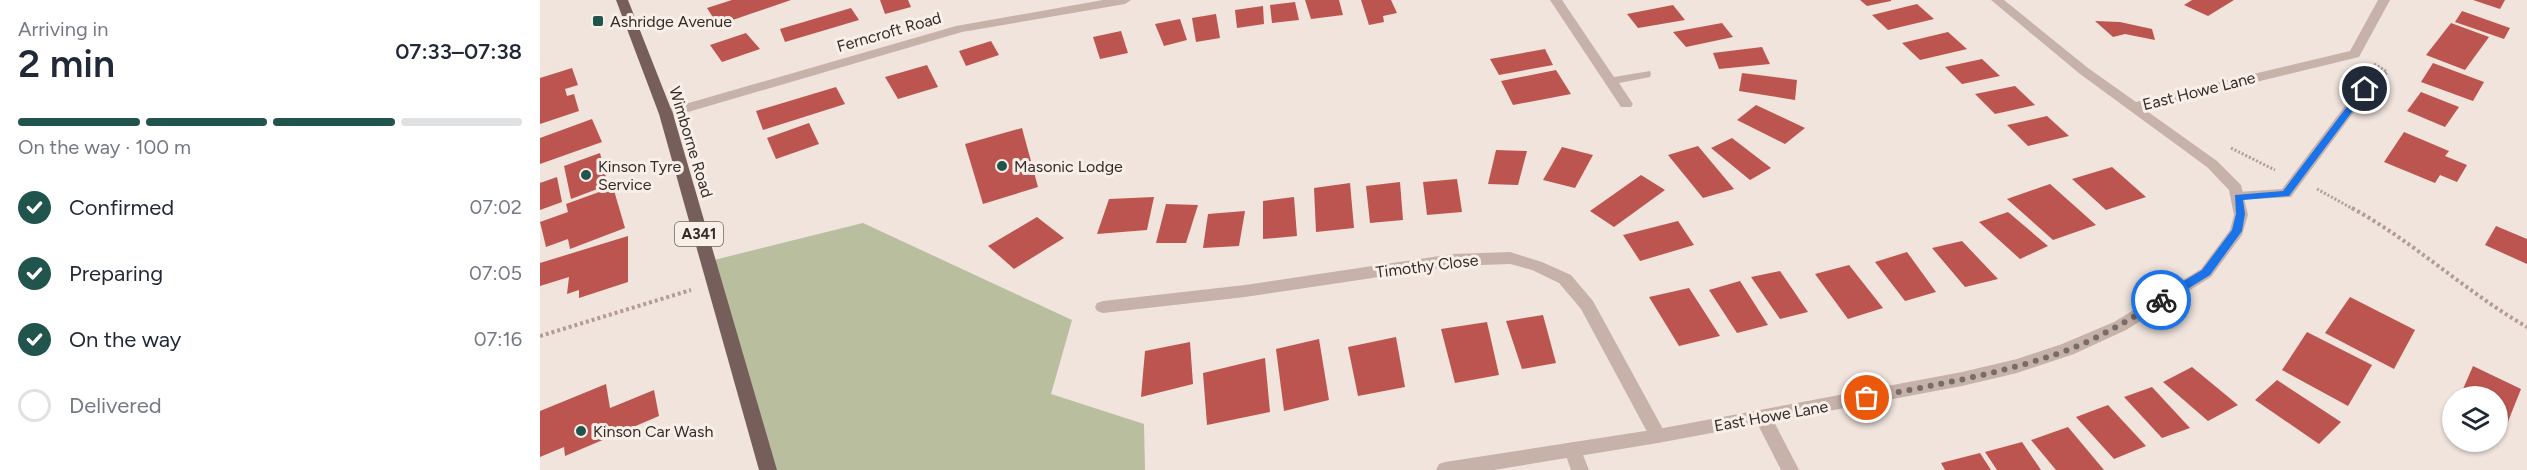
<!DOCTYPE html>
<meta charset="utf-8">
<style>
:root{--surface:#fff;--page:#f2f2f3;--text:#1f2937;--muted:#747a83;--line:#e0e1e3;--accent:#22544e}
body{margin:0;font-family:Figtree,sans-serif;background:var(--page);color:var(--text);height:100vh;display:flex;flex-direction:column;font-size:22px;white-space:nowrap}
*{box-sizing:border-box;margin:0}
p{font-size:20px;color:var(--muted)}
.icon{flex:none;width:33px;height:33px;fill:none;stroke:currentColor;stroke-width:2;stroke-linecap:round;stroke-linejoin:round}
.map{position:relative;flex:1;overflow:hidden}
.panel{display:flex;flex-direction:column;background:var(--surface);width:540px}
.panel>*{flex:none}
.controls{position:absolute;left:1902px;top:386px;display:grid;gap:12px}
.controls a{display:grid;place-items:center;width:66px;height:66px;border-radius:50%;background:var(--surface);box-shadow:0 2px 4px #0004;font-size:30px}
.pin{position:absolute;display:grid;place-items:center;width:51px;height:51px;color:#fff;margin:-26px;border:3px solid #fff;border-radius:50%;box-shadow:0 2px 6px #0007}
.courier{position:absolute;display:grid;place-items:center;width:60px;height:60px;margin:-30px;border:4px solid #1a73e8;border-radius:50%;background:#fff;color:#222;box-shadow:0 2px 8px #0007}
.headline em{font-style:normal;font-weight:600}
.headline div{display:flex;flex-direction:column-reverse}
.headline{display:flex;align-items:center;justify-content:space-between;height:102px;padding:0 18px}
h1{font-size:39px;font-weight:600;line-height:45px}
.bar{display:grid;grid-template-columns:repeat(4,1fr);gap:9px 6px;align-content:center;height:72px;padding:0 18px}
.bar i{height:8px;border-radius:4px;background:var(--line)}
.bar .current{background:var(--accent)}
.bar p{grid-column:span 4}
ol{padding:0 18px;list-style:none}
li{display:flex;align-items:center;gap:18px;height:66px}
li p{margin-inline-start:auto}
li .icon{padding:6px;border-radius:50%;background:var(--accent);color:#fff;stroke-width:4}
li:last-child{color:var(--muted)}
li i{width:33px;height:33px;border:3px solid var(--line);border-radius:50%}
main{display:flex;flex:1;min-height:0}
.map>svg:first-child{display:block}
</style>
<main>
<section class="panel">
<div class="headline"><div><h1>2 min</h1><p>Arriving in</p></div><em>07:33–07:38</em></div>
<div class="bar"><i class="current"></i><i class="current"></i><i class="current"></i><i></i><p>On the way · 100 m</p></div>
<ol>
<li><svg class="icon" aria-label="check" viewBox="0 0 24 24"><path d="M5 12l5 5 9-10"/></svg>Confirmed<p>07:02</p></li>
<li><svg class="icon" aria-label="check" viewBox="0 0 24 24"><path d="M5 12l5 5 9-10"/></svg>Preparing<p>07:05</p></li>
<li><svg class="icon" aria-label="check" viewBox="0 0 24 24"><path d="M5 12l5 5 9-10"/></svg>On the way<p>07:16</p></li>
<li><i></i>Delivered</li>
</ol>
</section>
<div class="map">
<svg width="1987" height="470" viewBox="0 0 1987 470">
<rect width="100%" height="100%" fill="#f0e4dd"/>
<!-- green -->
<polygon fill="#b9be9e" points="323,223 532,320 511,394 604,424 605,470 228,470 166,262"/>
<!-- building -->
<g fill="#bc554f">
<polygon points="192,0 251,0 178,25 167,8"/>
<polygon points="340,0 368,0 371,7 345,14"/>
<polygon points="765,0 799,0 803,15 771,19"/>
<polygon points="821,0 851,0 857,13 843,16 844,22 829,25"/>
<polygon points="1320,0 1351,0 1351,1 1327,6"/>
<polygon points="1652,0 1694,0 1668,16 1644,5"/>
<polygon points="1933,0 1965,0 1960,9"/>
<polygon points="755,2 759,20 732,23 730,5"/>
<polygon points="1377,4 1394,19 1348,30 1332,15"/>
<polygon points="1133,5 1145,20 1098,28 1087,14"/>
<polygon points="723,6 724,24 697,28 695,10"/>
<polygon points="311,8 319,20 245,42 240,29"/>
<polygon points="1922,11 1970,28 1964,39 1915,22"/>
<polygon points="676,14 680,38 656,42 652,18"/>
<polygon points="640,19 647,40 624,46 615,24"/>
<polygon points="1555,21 1580,22 1612,29 1615,40 1585,34 1573,37"/>
<polygon points="1182,23 1193,37 1146,47 1133,32"/>
<polygon points="1911,23 1949,37 1925,70 1886,55"/>
<polygon points="581,31 588,53 560,59 553,37"/>
<polygon points="1408,32 1427,49 1380,60 1362,43"/>
<polygon points="206,33 220,49 182,62 170,45"/>
<polygon points="451,41 459,55 426,66 419,51"/>
<polygon points="1222,47 1230,64 1179,69 1173,53"/>
<polygon points="1005,49 1013,65 959,75 950,59"/>
<polygon points="1442,59 1460,76 1422,84 1405,67"/>
<polygon points="1893,63 1944,82 1933,101 1881,82"/>
<polygon points="387,65 398,87 358,99 345,77"/>
<polygon points="32,68 38,85 25,89 27,96 34,94 39,111 0,124 0,78"/>
<polygon points="1016,70 1031,94 973,105 961,81"/>
<polygon points="1202,73 1257,80 1255,100 1199,91"/>
<polygon points="1475,86 1495,105 1455,114 1435,94"/>
<polygon points="296,87 305,104 223,130 216,111"/>
<polygon points="1881,92 1919,107 1905,127 1867,111"/>
<polygon points="1216,105 1265,128 1245,144 1197,120"/>
<polygon points="1507,116 1529,136 1488,146 1467,125"/>
<polygon points="52,119 62,142 0,164 0,138"/>
<polygon points="269,123 279,144 236,159 227,138"/>
<polygon points="482,128 498,187 443,204 425,144"/>
<polygon points="1864,132 1909,151 1905,156 1927,165 1917,182 1900,175 1895,183 1844,162"/>
<polygon points="1192,138 1231,168 1210,180 1171,148"/>
<polygon points="1158,146 1194,189 1163,198 1128,155"/>
<polygon points="1022,147 1053,155 1035,188 1003,180"/>
<polygon points="956,150 987,151 978,185 948,184"/>
<polygon points="60,153 68,185 31,199 24,166"/>
<polygon points="1572,167 1606,197 1566,210 1532,179"/>
<polygon points="1101,175 1125,190 1074,227 1050,211"/>
<polygon points="17,177 22,202 0,210 0,183"/>
<polygon points="917,179 922,212 887,215 883,182"/>
<polygon points="860,182 863,220 830,223 826,186"/>
<polygon points="810,183 814,228 776,232 774,188"/>
<polygon points="1510,184 1556,225 1513,240 1467,199"/>
<polygon points="73,187 85,228 30,249 28,239 6,247 0,222 28,212 26,204"/>
<polygon points="614,197 607,230 557,234 569,199"/>
<polygon points="754,197 757,236 723,239 723,201"/>
<polygon points="626,204 658,205 646,243 616,243"/>
<polygon points="705,211 699,246 663,248 668,214"/>
<polygon points="1468,212 1508,246 1480,259 1439,222"/>
<polygon points="497,217 524,238 474,269 448,246"/>
<polygon points="1138,221 1154,245 1100,261 1083,235"/>
<polygon points="1956,226 1987,239 1987,264 1945,245"/>
<polygon points="88,236 88,282 39,298 39,290 27,294 29,277 0,286 0,263"/>
<polygon points="1422,241 1458,279 1425,287 1392,248"/>
<polygon points="1367,252 1396,292 1365,301 1335,262"/>
<polygon points="1309,265 1343,308 1308,319 1275,274"/>
<polygon points="1240,271 1268,312 1240,319 1211,277"/>
<polygon points="1200,281 1228,325 1197,333 1169,290"/>
<polygon points="1149,288 1180,336 1139,346 1109,297"/>
<polygon points="1810,297 1875,330 1854,369 1785,333"/>
<polygon points="1003,315 1016,363 982,369 966,321"/>
<polygon points="947,322 959,375 915,383 901,329"/>
<polygon points="1767,332 1832,365 1808,406 1742,370"/>
<polygon points="856,337 865,387 818,396 808,347"/>
<polygon points="779,339 789,400 744,411 736,349"/>
<polygon points="650,342 653,384 601,397 605,351"/>
<polygon points="725,358 730,412 667,425 663,373"/>
<polygon points="1933,366 1981,389 1967,424 1958,420 1958,396 1920,396"/>
<polygon points="1652,367 1698,405 1668,421 1623,382"/>
<polygon points="1737,380 1801,422 1779,444 1715,400"/>
<polygon points="66,384 70,408 114,390 119,416 25,456 24,447 0,457 0,411"/>
<polygon points="1612,387 1650,428 1622,438 1584,397"/>
<polygon points="1568,405 1606,446 1574,459 1536,417"/>
<polygon points="1528,427 1564,470 1516,470 1491,440"/>
<polygon points="1482,442 1501,470 1457,470 1445,452"/>
<polygon points="1440,453 1451,470 1405,470 1401,463"/>
</g>
<g fill="none" stroke-linecap="round" stroke-linejoin="round">
<!-- path-far1 -->
<g stroke="#b39c94" stroke-width="3" stroke-dasharray="2 2" stroke-linecap="butt">
<polyline points="1834,64 1847,72 1843,78"/>
<polyline points="1691,148 1735,170"/>
<polyline points="1777,189 1815,210"/>
</g>
<!-- path -->
<g stroke="#b39c94" stroke-width="4" stroke-dasharray="3 3" stroke-linecap="butt">
<path d="M1812,208C1874,242 1926,292 1987,327"/>
<polyline points="0,336 151,290"/>
</g>
<!-- service -->
<g fill="#c7b2aa" fill-rule="evenodd">
<polygon points="1825,85 1831,89 1751,197 1693,200 1691,197 1693,194 1698,192 1742,189 1820,86"/>
<polygon points="1223,410 1229,412 1259,470 1241,470 1214,417 1217,412"/>
<polygon points="1033,442 1039,445 1049,470 1031,470 1024,450 1027,445"/>
</g>
<!-- minor -->
<g fill="#c7b2aa" fill-rule="evenodd">
<polygon points="563,0 591,0 585,4 422,32 131,117 126,118 119,114 121,111 416,26"/>
<polygon points="1010,0 1022,0 1074,77 1110,71 1111,74 1110,77 1079,83 1093,104 1091,107 1081,107"/>
<polygon points="970,252 1002,262 1031,275 1053,301 1124,431 1127,436 1124,441 1118,443 1112,441 1041,309 1019,283 992,270 970,264 913,266 705,297 563,313 557,311 555,307 557,303 563,301 705,285 913,254"/>
</g>
<!-- tertiary -->
<polygon fill="#c7b2aa" fill-rule="evenodd" points="1451,0 1464,0 1548,68 1596,102 1810,51 1838,0 1850,0 1819,57 1604,109 1677,161 1701,185 1708,215 1702,235 1671,277 1586,330 1534,354 1477,373 1422,386 1118,443 954,470 896,470 899,464 905,462 1118,429 1422,372 1477,359 1522,344 1574,322 1661,269 1690,230 1694,215 1689,190 1667,167 1540,74"/>
<!-- primary -->
<polygon fill="#765f5b" fill-rule="evenodd" points="76,0 88,0 133,114 237,470 219,470 119,114"/>
</g>
<!-- route -->
<polygon fill="#1a73e8" points="1822,87 1829,89 1749,196 1703,200 1705,214 1702,231 1670,275 1625,303 1617,303 1617,297 1662,270 1692,230 1696,214 1695,195 1743,191"/>
<g fill="none" stroke-linecap="round" stroke-linejoin="round">
<!-- done -->
<path stroke="#766c68" stroke-width="6" stroke-dasharray="0 10.8" d="M1327,398C1394,385 1463,374 1528,350C1561,337 1591,319 1621,300"/>
</g>
<!-- markers -->
<g fill="#22544e" stroke="#f8efe9" stroke-width="2">
<rect x="52" y="15" width="12" height="12" rx="3"/>
<circle cx="462" cy="166" r="6"/>
<circle cx="46" cy="175" r="6"/>
<circle cx="41" cy="431" r="6"/>
</g>
<g text-anchor="middle" dominant-baseline="central" stroke-width="6" stroke-linejoin="round" paint-order="stroke">
<!-- shield labels -->
<rect fill="#f8efe9" stroke="#706663" stroke-width="1.5" x="135" y="222" width="48" height="24" rx="4.5"/>
<g font-size="15" font-weight="bold" fill="#352b29">
<text x="159" y="234">A341</text>
</g>
<!-- poi labels -->
<g font-size="16" fill="#352b29" stroke="#f8efe9" text-anchor="start">
<text x="70" y="21">Ashridge Avenue</text>
<text x="58" y="166">Kinson Tyre<tspan x="58" dy="18">Service</tspan></text>
<text x="474" y="166">Masonic Lodge</text>
<text x="53" y="431">Kinson Car Wash</text>
</g>
<!-- street labels -->
<g font-size="16" fill="#352b29" stroke="#f8efe9">
<text transform="translate(349 32) rotate(-16)">Ferncroft Road</text>
<text transform="translate(1659 91) rotate(-14)">East Howe Lane</text>
<text transform="translate(151 142) rotate(73)">Wimborne Road</text>
<text transform="translate(887 266) rotate(-7)">Timothy Close</text>
<text transform="translate(1231 416) rotate(-10)">East Howe Lane</text>
</g>
</g>
</svg>
<div class="controls">
<a><svg class="icon" aria-label="layers" viewBox="0 0 24 24"><path d="M12 4l9 5-9 5-9-5zM3 14l9 5 9-5"/></svg></a>
</div>
<div class="pin" style="left:1327px;top:398px;background:#ea580c"><svg class="icon" aria-label="bag" viewBox="0 0 24 24"><path d="M5 8h14l-1 12H6zM9 8a3 3 0 0 1 6 0"/></svg></div>
<div class="pin" style="left:1825px;top:89px;background:#1f2937"><svg class="icon" aria-label="home" viewBox="0 0 24 24"><path d="M3 11l9-7 9 7M6 9v11h12V9"/></svg></div>
<div class="courier" style="left:1621px;top:300px"><svg class="icon" aria-label="bike" viewBox="0 0 24 24"><circle cx="6" cy="16" r="4"/><circle cx="18" cy="16" r="4"/><path d="M6 16l4-8h5l3 8M10 8l3 8H6M13 5h3"/></svg></div>
</div>
</main>
